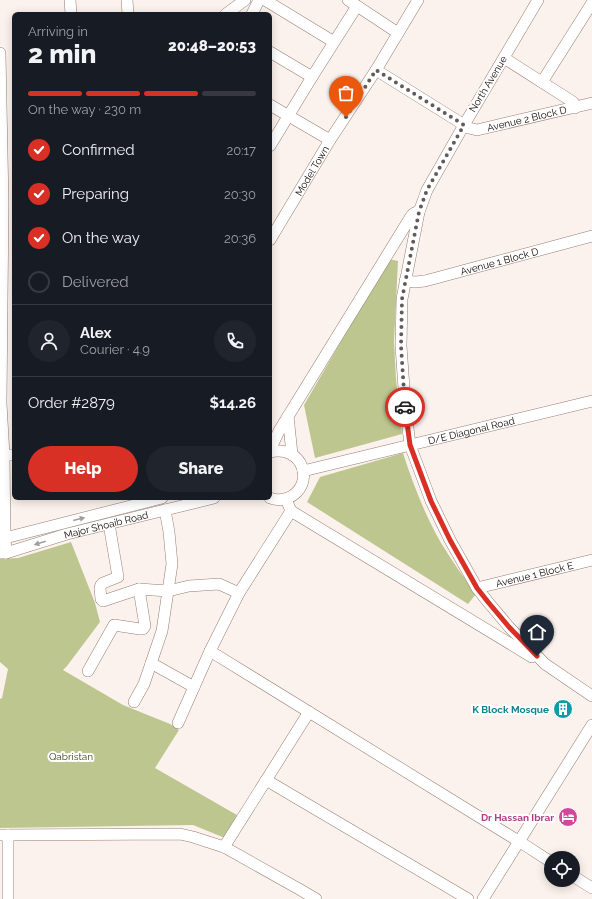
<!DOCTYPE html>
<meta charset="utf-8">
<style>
:root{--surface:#171b24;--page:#20242c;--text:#f1f3f6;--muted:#9ea1a6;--line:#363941;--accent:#d93025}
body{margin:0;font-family:Raleway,sans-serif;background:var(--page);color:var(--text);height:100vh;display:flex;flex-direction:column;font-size:15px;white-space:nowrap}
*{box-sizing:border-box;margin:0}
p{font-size:13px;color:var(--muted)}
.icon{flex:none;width:22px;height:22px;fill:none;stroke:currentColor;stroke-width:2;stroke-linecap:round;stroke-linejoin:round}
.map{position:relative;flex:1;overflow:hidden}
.details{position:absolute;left:12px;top:12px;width:260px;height:488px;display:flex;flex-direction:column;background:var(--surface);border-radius:6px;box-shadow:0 2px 10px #0003}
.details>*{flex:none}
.controls{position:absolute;left:544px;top:851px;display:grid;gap:8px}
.controls a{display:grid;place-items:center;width:36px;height:36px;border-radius:50%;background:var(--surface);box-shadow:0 2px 10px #0003;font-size:20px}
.pin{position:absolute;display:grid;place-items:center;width:34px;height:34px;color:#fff;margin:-41px -17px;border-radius:50% 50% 50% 0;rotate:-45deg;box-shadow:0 0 4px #0007}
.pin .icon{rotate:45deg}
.courier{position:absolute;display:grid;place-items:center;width:40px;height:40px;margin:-20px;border:3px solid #d93025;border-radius:50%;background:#fff;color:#222;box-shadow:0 1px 5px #0007}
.headline em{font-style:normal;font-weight:800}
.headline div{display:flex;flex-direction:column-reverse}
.headline{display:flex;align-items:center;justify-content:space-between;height:68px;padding:0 16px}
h1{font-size:26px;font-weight:800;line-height:30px}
.bar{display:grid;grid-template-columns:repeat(4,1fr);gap:6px 4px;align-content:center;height:48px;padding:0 16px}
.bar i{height:5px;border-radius:3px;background:var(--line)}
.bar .active{background:var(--accent)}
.bar p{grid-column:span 4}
.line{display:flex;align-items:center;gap:10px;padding:0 16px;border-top:1px solid var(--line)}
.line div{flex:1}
.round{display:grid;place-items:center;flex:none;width:42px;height:42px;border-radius:21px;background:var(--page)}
ol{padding:0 16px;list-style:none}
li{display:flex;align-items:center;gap:12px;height:44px}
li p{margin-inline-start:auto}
li .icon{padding:4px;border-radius:50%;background:var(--accent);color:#fff;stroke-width:4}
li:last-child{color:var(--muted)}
li i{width:22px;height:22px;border:2px solid var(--line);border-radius:50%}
.action{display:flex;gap:8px;margin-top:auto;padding:8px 16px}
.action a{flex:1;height:46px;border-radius:24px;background:var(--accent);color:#fff;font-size:16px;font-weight:800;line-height:46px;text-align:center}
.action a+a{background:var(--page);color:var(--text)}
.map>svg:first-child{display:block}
</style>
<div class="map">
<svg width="592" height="899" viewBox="0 0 592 899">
<rect width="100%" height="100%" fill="#fcf2ed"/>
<!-- green -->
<g fill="#bec68f">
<polygon points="389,259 398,261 394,341 396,379 402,434 315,458 304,405"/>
<path d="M403,453C413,484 425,515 441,543C452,561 464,578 476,594L468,604L307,502L320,477Z"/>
<polygon points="71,542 95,603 100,622 67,666 63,670 123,705 170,724 179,730 155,768 237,815 225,838 193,825 0,828 0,699 2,698 8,669 0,662 0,559 18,558"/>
</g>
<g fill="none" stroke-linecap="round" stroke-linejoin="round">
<!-- minor casing -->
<g stroke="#967e74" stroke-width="12">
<g id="minor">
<polyline points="70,0 71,14"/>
<polyline points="127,0 128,14"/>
<polyline points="265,0 334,42"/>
<polyline points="348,0 398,33"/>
<polyline points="538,0 464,125 427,190 419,212 402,299 401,346 405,402 410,445 431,501 450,540 477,588 488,602 509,627 545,664 592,696"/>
<polyline points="226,14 245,0"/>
<polyline points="252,14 259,0"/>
<polyline points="270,52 312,77"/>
<polyline points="0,53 3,203 1,403 4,455 5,538 6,553"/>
<polyline points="504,58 573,102 575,108"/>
<path id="s1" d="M376,70L469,128L477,130L592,103"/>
<polyline points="542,82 592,3"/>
<polyline points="270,105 330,140"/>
<polyline points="270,146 312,77 357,6"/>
<path id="s2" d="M270,240L330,140L376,70L418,0"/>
<path id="s3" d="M405,281L415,282L425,281L592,236"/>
<polyline points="288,416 292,454"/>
<path d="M270,450L279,431L410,218C412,214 414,212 419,212"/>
<polyline points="4,455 14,455"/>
<path id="s4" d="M303,471L592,401"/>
<path d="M270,498C275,500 282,500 288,498C316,486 304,444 270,452"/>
<polyline points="286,499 291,511 239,593 210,651 520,842 551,862"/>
<polyline points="291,511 532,657"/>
<polyline points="109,524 118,577 103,583 101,585 100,588 101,599 103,601 139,589 168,591 189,586 219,584 239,593"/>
<polyline points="0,538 5,538 162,498"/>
<path id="s5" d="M0,553H6L67,534L214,498"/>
<path id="s6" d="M477,588L592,560"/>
<polyline points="151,663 194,687"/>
<polyline points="88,671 114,625 140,629 143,629 145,626 139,589"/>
<polyline points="134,702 144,684 162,631 172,564 169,532 165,510"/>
<polyline points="178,723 210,651"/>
<polyline points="266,780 468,899"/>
<polyline points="0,835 180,834 193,837 224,847 299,889 316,899"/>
<polyline points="224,847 309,712"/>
<polyline points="573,876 592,888"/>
<polyline points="8,899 8,835"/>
<polyline points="483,899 592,725"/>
</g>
</g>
<!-- minor -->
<use href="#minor" stroke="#fff" stroke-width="11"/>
</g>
<!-- one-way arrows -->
<defs><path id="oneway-solid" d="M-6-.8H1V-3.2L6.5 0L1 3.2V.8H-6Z"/></defs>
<g fill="#a09d9c">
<use href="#oneway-solid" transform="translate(79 519) rotate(-14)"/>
<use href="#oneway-solid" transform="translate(40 543) rotate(163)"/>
</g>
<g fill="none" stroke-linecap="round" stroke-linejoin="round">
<!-- done -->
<polyline stroke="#645b58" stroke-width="4" stroke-dasharray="0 7.2" points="346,117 376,70 464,125 427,190 419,212 402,299 401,346 405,407"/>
<!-- route -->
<polyline stroke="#d93025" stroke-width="5" points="405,407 410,445 431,501 450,540 477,588 488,602 509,627 537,656"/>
</g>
<!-- icons -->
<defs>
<g id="building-disc" transform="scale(1)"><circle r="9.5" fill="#0f9aa8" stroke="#fff"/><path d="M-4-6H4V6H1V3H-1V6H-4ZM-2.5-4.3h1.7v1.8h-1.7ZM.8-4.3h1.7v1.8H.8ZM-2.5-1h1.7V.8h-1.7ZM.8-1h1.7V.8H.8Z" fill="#fff"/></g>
<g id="hotel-disc" transform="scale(1)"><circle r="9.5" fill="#d1479c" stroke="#fff"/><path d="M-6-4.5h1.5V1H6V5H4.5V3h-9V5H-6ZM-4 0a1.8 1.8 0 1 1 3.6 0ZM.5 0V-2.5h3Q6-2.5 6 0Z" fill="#fff"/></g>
</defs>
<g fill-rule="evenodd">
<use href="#building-disc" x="563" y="709"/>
<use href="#hotel-disc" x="568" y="817"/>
</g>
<g text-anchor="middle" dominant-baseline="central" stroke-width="4" stroke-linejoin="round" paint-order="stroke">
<!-- street labels -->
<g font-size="10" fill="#120a07" stroke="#fff">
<text transform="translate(488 84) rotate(-59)">North Avenue</text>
<text stroke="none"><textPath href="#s1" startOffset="169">Avenue 2 Block D</textPath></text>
<text stroke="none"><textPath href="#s2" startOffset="81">Model Town</textPath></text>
<text stroke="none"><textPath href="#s3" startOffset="97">Avenue 1 Block D</textPath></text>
<text stroke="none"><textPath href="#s4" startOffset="173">D/E Diagonal Road</textPath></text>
<text stroke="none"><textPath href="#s5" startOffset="110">Major Shoaib Road</textPath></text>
<text stroke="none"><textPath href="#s6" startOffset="59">Avenue 1 Block E</textPath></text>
</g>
<!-- culture labels -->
<g font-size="10" font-weight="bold" fill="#0d838f" stroke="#fff" text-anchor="end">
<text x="549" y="709">K Block Mosque</text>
</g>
<!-- park labels -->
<g font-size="10" fill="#3f431b" stroke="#fff">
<text x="71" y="756">Qabristan</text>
</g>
<!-- hotel labels -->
<g font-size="10" font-weight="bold" fill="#b23c85" stroke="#fff" text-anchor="end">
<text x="554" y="817">Dr Hassan Ibrar</text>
</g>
</g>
</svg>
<div class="controls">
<a><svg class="icon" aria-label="locate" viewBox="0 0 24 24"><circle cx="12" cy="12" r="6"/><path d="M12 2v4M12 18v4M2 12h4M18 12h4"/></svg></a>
</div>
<div class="pin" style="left:346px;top:117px;background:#ea580c"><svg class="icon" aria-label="bag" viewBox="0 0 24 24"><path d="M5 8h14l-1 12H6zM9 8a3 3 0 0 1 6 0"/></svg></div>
<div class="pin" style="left:537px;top:656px;background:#1f2937"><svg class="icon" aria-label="home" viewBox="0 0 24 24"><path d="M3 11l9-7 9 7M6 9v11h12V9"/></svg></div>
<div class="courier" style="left:405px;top:407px"><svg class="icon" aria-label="car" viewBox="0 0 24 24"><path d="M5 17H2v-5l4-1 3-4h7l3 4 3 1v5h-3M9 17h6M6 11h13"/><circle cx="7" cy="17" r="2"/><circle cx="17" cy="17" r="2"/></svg></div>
<section class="details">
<div class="headline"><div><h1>2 min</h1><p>Arriving in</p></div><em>20:48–20:53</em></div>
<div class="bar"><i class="active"></i><i class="active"></i><i class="active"></i><i></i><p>On the way · 230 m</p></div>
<ol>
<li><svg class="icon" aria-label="check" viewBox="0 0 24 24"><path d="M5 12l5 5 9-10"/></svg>Confirmed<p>20:17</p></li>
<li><svg class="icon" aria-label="check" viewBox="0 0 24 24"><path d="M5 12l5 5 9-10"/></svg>Preparing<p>20:30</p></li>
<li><svg class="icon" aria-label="check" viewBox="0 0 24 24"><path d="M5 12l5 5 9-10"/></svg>On the way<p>20:36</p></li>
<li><i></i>Delivered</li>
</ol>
<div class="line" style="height:72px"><a class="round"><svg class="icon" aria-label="person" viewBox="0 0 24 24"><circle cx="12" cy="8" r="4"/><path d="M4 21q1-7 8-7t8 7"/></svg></a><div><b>Alex</b><p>Courier · 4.9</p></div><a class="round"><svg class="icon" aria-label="phone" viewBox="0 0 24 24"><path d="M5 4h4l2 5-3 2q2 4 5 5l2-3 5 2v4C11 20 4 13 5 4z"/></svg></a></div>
<div class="line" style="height:52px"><div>Order #2879</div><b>$14.26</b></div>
<div class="action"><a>Help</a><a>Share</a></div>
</section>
</div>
